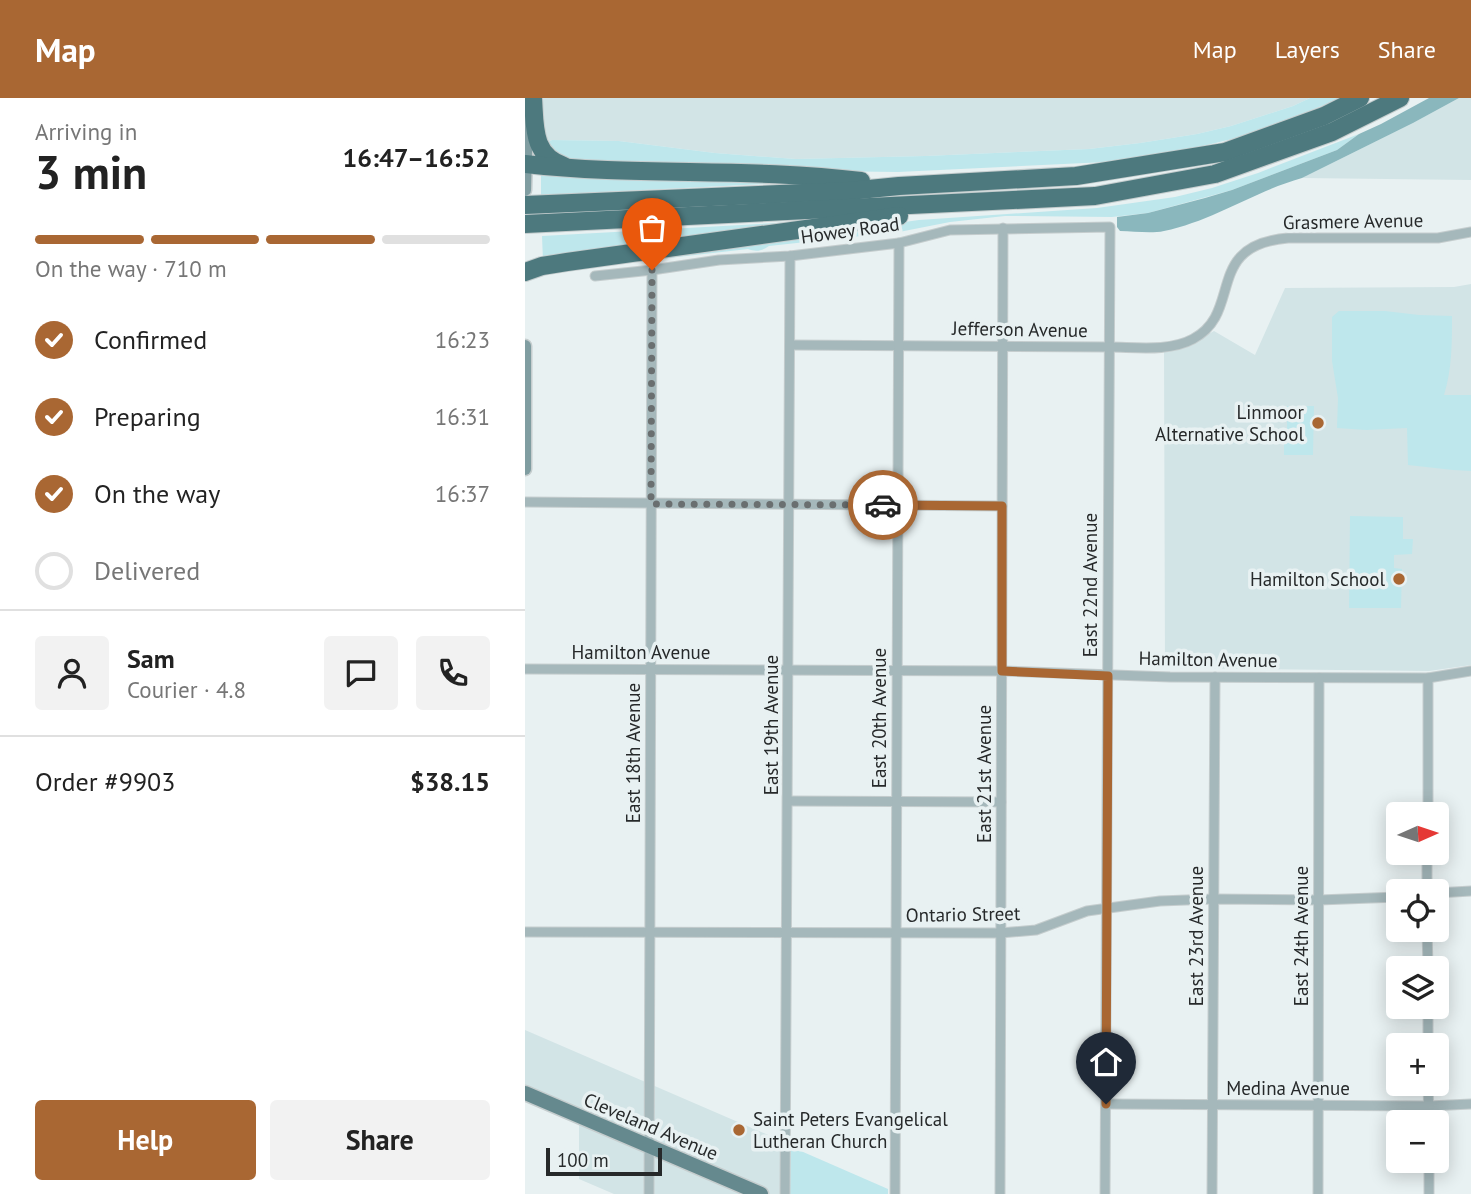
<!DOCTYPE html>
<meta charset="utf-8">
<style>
:root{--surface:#fff;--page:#f2f2f2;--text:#222;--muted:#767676;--line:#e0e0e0;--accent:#a96733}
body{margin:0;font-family:"PT Sans",sans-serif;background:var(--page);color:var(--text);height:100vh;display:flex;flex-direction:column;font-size:26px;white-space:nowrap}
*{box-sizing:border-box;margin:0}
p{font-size:23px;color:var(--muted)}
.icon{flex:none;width:38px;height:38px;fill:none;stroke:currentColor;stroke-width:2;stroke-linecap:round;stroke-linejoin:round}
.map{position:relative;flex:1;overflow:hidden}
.panel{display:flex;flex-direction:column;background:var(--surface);width:525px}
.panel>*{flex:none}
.needle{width:46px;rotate:87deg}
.controls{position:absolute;left:861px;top:704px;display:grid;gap:14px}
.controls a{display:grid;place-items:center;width:63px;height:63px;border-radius:7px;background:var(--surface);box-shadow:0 4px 18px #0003;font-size:35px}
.scale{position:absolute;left:21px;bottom:18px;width:116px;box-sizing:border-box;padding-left:7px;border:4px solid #26292a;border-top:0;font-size:19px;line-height:24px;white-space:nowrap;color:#26292a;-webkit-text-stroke:5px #e8f1f2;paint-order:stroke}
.pin{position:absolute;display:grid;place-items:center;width:60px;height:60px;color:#fff;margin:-72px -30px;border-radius:50% 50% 50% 0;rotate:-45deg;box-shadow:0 0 7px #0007}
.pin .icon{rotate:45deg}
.courier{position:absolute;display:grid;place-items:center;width:70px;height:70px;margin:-35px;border:5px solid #a96733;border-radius:50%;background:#fff;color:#222;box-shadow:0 2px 9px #0007}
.headline em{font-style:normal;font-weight:700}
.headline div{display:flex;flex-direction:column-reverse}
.headline{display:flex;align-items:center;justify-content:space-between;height:119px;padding:0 35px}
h1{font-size:46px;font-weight:700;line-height:52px}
.bar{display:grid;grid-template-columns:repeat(4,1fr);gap:10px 7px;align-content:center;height:84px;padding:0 35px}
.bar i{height:9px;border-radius:5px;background:var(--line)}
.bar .on{background:var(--accent)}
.bar p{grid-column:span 4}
.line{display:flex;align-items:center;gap:18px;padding:0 35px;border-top:2px solid var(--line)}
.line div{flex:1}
.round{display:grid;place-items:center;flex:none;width:74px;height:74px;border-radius:7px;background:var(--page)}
ol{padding:0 35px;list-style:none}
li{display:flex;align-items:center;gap:21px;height:77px}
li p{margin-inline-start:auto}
li .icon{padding:7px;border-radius:50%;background:var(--accent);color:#fff;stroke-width:4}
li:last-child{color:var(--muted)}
li i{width:38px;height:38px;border:4px solid var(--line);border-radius:50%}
.primary-button{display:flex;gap:14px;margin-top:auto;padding:14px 35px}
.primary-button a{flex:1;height:80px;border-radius:7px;background:var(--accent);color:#fff;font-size:28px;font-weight:700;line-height:80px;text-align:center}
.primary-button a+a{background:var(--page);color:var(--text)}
header{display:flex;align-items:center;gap:42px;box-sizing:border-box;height:98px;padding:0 35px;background:var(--accent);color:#fff}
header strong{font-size:33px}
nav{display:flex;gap:38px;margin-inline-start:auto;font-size:24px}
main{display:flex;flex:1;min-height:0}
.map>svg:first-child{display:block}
</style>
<header>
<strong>Map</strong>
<nav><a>Map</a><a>Layers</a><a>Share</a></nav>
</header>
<main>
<section class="panel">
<div class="headline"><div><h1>3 min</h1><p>Arriving in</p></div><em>16:47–16:52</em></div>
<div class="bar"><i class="on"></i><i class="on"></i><i class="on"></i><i></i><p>On the way · 710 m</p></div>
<ol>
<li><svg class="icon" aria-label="check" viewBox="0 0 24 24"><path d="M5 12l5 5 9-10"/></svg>Confirmed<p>16:23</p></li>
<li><svg class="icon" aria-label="check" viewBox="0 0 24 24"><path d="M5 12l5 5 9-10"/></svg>Preparing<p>16:31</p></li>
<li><svg class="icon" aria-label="check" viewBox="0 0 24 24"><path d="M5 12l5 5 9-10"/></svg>On the way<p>16:37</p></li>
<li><i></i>Delivered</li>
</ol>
<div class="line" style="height:126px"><a class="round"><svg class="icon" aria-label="person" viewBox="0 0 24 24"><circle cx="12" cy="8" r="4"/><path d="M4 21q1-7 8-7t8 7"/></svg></a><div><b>Sam</b><p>Courier · 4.8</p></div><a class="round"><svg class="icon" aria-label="chat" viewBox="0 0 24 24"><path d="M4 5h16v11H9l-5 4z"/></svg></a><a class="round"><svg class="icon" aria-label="phone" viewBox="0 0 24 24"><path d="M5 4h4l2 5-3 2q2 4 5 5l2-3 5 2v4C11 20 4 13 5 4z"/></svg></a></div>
<div class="line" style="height:91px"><div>Order #9903</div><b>$38.15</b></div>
<div class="primary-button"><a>Help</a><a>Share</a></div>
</section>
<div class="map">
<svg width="946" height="1096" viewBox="0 0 946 1096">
<rect width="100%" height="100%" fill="#e8f1f2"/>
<!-- built -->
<g fill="#d2e4e6">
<polygon points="8,0 785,0 768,8 706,28 672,36 615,45 564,51 400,58 271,61 190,55 94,43 27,42 14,48"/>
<polygon points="934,0 946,0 946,82 777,80 888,25"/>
<polygon points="946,186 946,567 904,573 640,570 639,252 669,244 689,233 730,257 760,190 929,189"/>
<polygon points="0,932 257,1043 266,1052 265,1096 89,1096 54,1081 54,1017 0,995"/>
</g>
<!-- green -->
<g fill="#bee7ec">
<polygon points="785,0 816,0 760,23 711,40 653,54 602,63 373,74 46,70 14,48 27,42 94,43 190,55 271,61 400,58 564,51 615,45 672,36 706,28 768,8"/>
<path d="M834,36L812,52L707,92L623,115L587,119L480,118L425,124L374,134L244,148C237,153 231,154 223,151L21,174L394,122L572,110L650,99L687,90L733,75Z"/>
<polygon points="16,74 280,84 16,97"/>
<polygon points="324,121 18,163 17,138"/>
<path d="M814,213H860L894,217L927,218C927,245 927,271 919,297H946V373L928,372L883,367L882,330L841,332L812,330L813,300L807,263V219Z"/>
<polygon points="762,308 789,308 788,357 759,357 759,331 762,331"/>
<polygon points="825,418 878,419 878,441 888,441 887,456 869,457 869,470 877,471 876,510 824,510"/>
<polygon points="269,1050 363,1091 363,1096 265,1096 266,1052"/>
</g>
<!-- forest -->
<path fill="#8ab7bd" d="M904,0H934L888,25L777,80C730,93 688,123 639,133C625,136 609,133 595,133L592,129V119L623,115L680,100L707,92L812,52L834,36L856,26Z"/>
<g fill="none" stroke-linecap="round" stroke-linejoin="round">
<!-- street casing -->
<g stroke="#c5cdce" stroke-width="11">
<g id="street">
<polyline points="70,178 127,172 194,162 265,158 374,145 425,132 585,129 580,1096"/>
<path d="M265,247L584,249C610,249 644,254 668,241C719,214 678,147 763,140H913L946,134"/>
<polyline points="0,404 477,408"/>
<polyline points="0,571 477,573 645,579 903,580 946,573"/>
<polyline points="263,703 476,704"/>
<polyline points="903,716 903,580"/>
<polyline points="902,793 902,754"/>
<polyline points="912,795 946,793"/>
<polyline points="902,831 903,870"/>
<polyline points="0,834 475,835 511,832 562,813 635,803 688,801 794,802 873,799"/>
<polyline points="903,908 903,947"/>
<polyline points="903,985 904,1024"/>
<polyline points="581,1006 904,1008 946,1006"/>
<polyline points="904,1062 904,1096"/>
<polyline points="124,1096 127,172"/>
<polyline points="260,1096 265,158"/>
<polyline points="370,1096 374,145"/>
<polyline points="475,1096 478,130"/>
<polyline points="687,1096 690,579"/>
<polyline points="793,1096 794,580"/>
</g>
</g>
<!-- secondary casing -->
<g stroke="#c5cdce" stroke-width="15">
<g id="secondary">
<polyline points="0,92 2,15"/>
<polyline points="0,248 0,371"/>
</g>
</g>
<!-- primary casing -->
<g stroke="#c5cdce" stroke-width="17">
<polyline id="primary" points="0,995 236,1096"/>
</g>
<!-- highway casing -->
<g stroke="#c5cdce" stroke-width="20">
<g id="highway">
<path d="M8,0C10,29 7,57 39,68"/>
<path d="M0,66C111,79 225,69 336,83"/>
<polyline points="0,107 324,93 374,88 551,78 700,54 799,18 835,0"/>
<polyline points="0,126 570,98 690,76 807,34 875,0"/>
<polyline points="0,174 17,168 42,164 374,118"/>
</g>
</g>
<!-- street -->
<use href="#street" stroke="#a5b8bb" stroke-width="9"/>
<!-- secondary -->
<use href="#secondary" stroke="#809da1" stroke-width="12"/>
<!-- primary -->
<use href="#primary" stroke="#65898e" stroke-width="14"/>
<!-- highway -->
<use href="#highway" stroke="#4d797e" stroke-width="18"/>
</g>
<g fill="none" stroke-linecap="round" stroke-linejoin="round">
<!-- done -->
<polyline stroke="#6a6f70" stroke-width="7" stroke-dasharray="0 12.6" points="127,172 126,406 358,407"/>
<!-- route -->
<polyline stroke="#a96733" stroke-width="9" points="358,407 477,408 477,573 583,578 581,1006"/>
</g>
<!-- markers -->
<g fill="#a96733" stroke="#e8f1f2" stroke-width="2.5">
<circle cx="793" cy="325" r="7"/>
<circle cx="874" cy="481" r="7"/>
<circle cx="214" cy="1032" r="7"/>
</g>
<g text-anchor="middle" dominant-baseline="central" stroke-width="7" stroke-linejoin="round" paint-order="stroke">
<!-- street labels -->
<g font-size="19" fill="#26292a" stroke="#e8f1f2">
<text transform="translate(828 123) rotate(-1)">Grasmere Avenue</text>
<text transform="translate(325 132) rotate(-8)">Howey Road</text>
<text transform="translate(495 231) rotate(1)">Jefferson Avenue</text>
<text transform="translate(565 487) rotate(-90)">East 22nd Avenue</text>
<text x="116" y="554">Hamilton Avenue</text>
<text transform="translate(683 561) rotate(1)">Hamilton Avenue</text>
<text transform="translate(354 620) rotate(-90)">East 20th Avenue</text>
<text transform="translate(246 627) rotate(-90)">East 19th Avenue</text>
<text transform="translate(108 655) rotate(-90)">East 18th Avenue</text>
<text transform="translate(459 676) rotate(-90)">East 21st Avenue</text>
<text transform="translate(438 816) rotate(-1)">Ontario Street</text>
<text transform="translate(671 838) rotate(-90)">East 23rd Avenue</text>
<text transform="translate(776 838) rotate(-90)">East 24th Avenue</text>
<text x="763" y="990">Medina Avenue</text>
<text transform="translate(126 1028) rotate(23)">Cleveland Avenue</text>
</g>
<!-- poi labels -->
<g font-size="19" fill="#26292a" stroke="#e8f1f2" text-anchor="end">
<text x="779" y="314">Linmoor<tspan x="779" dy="22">Alternative School</tspan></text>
<text x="860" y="481">Hamilton School</text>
<text x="228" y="1021" text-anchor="start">Saint Peters Evangelical<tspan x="228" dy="22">Lutheran Church</tspan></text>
</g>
</g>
</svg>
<div class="controls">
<a><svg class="needle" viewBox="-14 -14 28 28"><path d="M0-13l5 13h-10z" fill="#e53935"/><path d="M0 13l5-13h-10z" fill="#767676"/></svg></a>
<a><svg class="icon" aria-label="locate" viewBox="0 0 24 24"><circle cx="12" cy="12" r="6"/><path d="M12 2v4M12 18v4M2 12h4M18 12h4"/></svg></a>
<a><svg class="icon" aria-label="layers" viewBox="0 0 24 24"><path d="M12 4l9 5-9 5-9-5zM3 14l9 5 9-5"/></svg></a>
<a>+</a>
<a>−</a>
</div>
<div class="scale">100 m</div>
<div class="pin" style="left:127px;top:172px;background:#ea580c"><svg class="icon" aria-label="bag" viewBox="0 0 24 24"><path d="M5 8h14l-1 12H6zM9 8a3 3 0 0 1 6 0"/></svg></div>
<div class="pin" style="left:581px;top:1006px;background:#1f2937"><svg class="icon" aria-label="home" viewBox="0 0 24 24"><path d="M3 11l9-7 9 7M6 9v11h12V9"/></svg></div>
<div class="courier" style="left:358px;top:407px"><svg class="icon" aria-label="car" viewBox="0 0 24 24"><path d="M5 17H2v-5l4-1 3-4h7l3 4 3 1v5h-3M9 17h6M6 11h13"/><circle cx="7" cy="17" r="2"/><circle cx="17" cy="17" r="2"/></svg></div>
</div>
</main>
